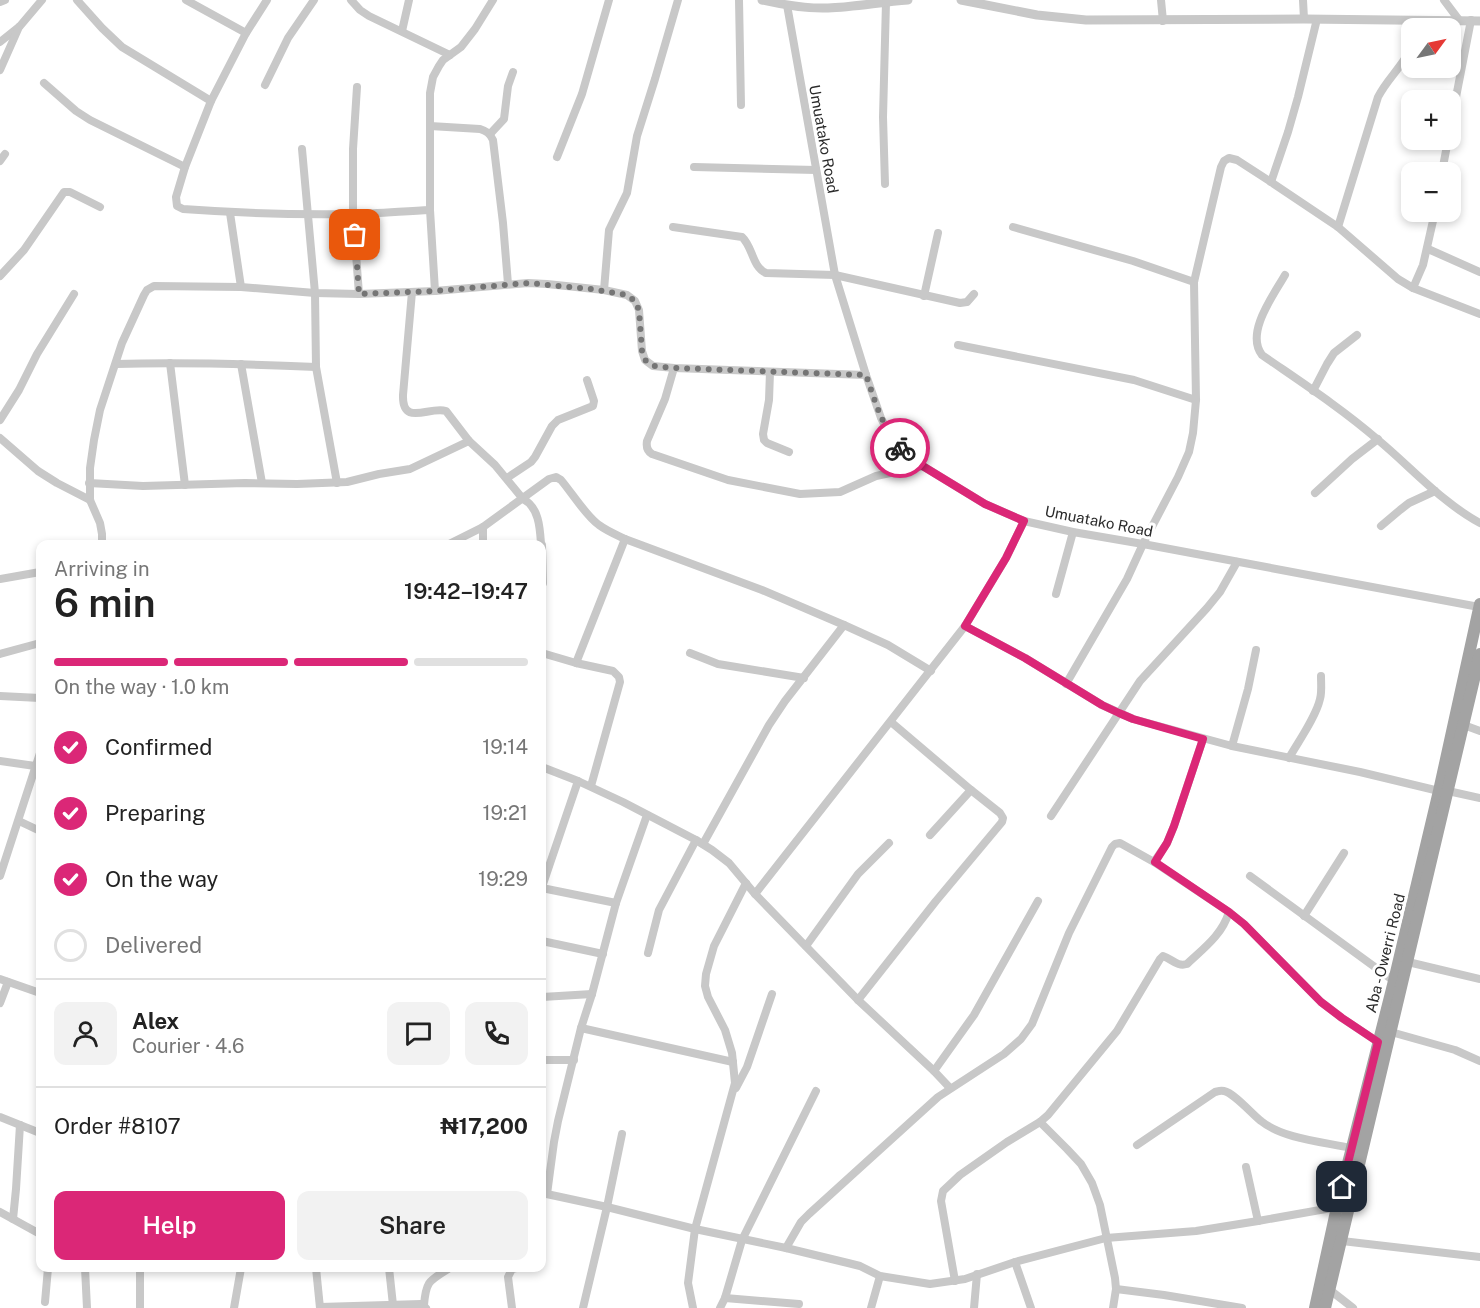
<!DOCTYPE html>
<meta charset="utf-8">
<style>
:root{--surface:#fff;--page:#f2f2f2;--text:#222;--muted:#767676;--line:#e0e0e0;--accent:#db2777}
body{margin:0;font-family:"Public Sans",sans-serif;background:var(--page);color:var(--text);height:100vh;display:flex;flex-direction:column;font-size:22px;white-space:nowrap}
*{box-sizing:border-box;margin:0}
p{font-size:20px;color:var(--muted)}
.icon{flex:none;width:33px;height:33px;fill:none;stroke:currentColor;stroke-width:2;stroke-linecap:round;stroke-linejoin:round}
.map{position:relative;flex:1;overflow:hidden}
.side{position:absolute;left:36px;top:540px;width:510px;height:732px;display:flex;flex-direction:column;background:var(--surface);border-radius:12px;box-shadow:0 3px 9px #0003}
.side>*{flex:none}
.needle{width:39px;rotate:57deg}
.fabs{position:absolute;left:1401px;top:18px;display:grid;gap:12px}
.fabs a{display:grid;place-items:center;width:60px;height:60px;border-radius:12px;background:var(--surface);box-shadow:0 3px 9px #0003;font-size:30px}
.pin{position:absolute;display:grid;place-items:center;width:51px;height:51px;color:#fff;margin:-26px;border-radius:12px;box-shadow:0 3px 9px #0006}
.courier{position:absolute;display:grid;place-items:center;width:60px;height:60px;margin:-30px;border:4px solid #db2777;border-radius:50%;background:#fff;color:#222;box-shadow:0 2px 8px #0007}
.overview em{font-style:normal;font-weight:600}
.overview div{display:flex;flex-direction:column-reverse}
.overview{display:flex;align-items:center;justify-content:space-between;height:102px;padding:0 18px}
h1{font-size:39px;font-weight:600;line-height:45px}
.bar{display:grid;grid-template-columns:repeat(4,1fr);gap:9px 6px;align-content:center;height:72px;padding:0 18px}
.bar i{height:8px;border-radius:4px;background:var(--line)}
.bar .current{background:var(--accent)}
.bar p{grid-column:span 4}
.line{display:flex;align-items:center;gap:15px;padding:0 18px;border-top:2px solid var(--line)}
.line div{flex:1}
.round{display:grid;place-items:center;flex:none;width:63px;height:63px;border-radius:12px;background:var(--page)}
ol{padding:0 18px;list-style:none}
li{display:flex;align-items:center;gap:18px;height:66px}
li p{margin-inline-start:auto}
li .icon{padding:6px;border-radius:50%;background:var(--accent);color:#fff;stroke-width:4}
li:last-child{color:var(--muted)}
li i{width:33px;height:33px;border:3px solid var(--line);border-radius:50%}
.primary-button{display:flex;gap:12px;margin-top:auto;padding:12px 18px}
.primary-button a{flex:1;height:69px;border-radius:12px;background:var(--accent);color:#fff;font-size:24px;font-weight:600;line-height:69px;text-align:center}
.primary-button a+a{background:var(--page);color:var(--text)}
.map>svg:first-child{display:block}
</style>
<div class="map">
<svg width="1480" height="1308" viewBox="0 0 1480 1308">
<rect width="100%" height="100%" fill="#fff"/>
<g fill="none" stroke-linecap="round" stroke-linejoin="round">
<!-- minor -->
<g stroke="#c8c8c8" stroke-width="8">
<polyline points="77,0 102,28 122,47 211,101"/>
<polyline points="186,0 246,33"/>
<path d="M267,0L246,33L211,101L185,167L176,197L177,206L183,209C239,213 295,215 351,214C377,214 404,211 430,210"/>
<polyline points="351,0 360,10 369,16 450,55"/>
<polyline points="739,0 741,105"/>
<polyline points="1161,0 1163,21"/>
<polyline points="1303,0 1304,19"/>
<polyline points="1444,0 1459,20"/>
<polyline points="0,2 5,0"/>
<polyline points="787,5 835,275 866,375 881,418 891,438 901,450 921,465 985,504 1024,521 1073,532 1143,544 1479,607"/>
<polyline points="402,31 409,0"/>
<polyline points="0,42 20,26 42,0"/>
<polyline points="0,70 19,27"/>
<polyline points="44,83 76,111 90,120 185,167"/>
<polyline points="265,85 288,38 314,0"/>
<polyline points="357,87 353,149 353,214 359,294"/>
<path d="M430,126L480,129C486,131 490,133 493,140L503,223L508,284"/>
<polyline points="1450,128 1471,20"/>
<polyline points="490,134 504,119 508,86 513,72"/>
<polyline points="302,149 315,293 316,367 337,483"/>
<polyline points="557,157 582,94 609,0"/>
<polyline points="0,161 5,154"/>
<polyline points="694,167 816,170"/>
<polyline points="1442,172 1448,140"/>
<polyline points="1271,182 1288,132 1298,97 1317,19"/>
<polyline points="885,184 883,117 886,2"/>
<polyline points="230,213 241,287"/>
<path d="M673,227L742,237C753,247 752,267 766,273L835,275L960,303L967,302L974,294"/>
<polyline points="1013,227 1133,261 1194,282"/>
<path d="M1338,227L1378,97C1388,77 1406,64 1412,43"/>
<polyline points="1428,249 1480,272"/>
<path d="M1285,275C1273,296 1245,333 1262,355C1301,382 1341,408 1377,439C1411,467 1441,502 1480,523"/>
<polyline points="0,276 24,250 64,192 70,192 100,207"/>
<polyline points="1413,288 1423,265 1435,212"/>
<polyline points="604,290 609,230 627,193 637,136 655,79 678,0"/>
<polyline points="435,291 430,210 430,93 433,77 439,66 443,60 461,47 475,29 493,0"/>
<path d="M412,292L403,395C402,427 429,406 446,411L469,441L495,465L523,499C539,507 540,528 541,544"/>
<polyline points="924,296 938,233"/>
<polyline points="958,345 1134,380 1196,400"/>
<polyline points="170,363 185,485"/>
<path d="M116,364C183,362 249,364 316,367"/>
<polyline points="241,364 262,483"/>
<path d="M674,368L665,399L647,441C646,447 647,451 652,454L728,480L800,494L840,492L876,476L923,466"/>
<polyline points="770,372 769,400 763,434 764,440 767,443 789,452"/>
<polyline points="1313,391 1327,364 1334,353 1357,335"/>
<polyline points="0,420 19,390 37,354 74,294"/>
<polyline points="0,438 38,471 57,483 90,500"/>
<polyline points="507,478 531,462 535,457 552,426 558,420 593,406 594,401 587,380"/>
<polyline points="89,483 143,486 245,483 297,484 347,482 379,474 410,469 469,441"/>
<polyline points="1315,493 1352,459 1378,439"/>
<polyline points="1381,526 1400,510 1409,503 1435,491"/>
<polyline points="483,527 483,544"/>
<polyline points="102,544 102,534 100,523 90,500 90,468 94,440 100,410 122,343 144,295 147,290 154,286 241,287 315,293 359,294 435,291 528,283 547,284 604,290 627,295 635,301 639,310 642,351 645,360 653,366 674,368 866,375"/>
<polyline points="277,544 290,544"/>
<path d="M449,544L483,527L549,479L556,477L561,480C572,493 586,516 599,525C607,531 617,535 625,539L762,590L844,625L888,645L931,671"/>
<polyline points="542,545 543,583"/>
<polyline points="0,579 40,572"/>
<polyline points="1056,594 1073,532"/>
<polyline points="965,626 1025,658 1102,705 1133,719 1232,746 1360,772 1439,791"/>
<polyline points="542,653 576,663 613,671 619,677 620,682 591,786"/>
<polyline points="690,653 718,664 804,678"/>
<polyline points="0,654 40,643"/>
<polyline points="576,663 625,539"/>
<polyline points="1066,684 1127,579 1143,544 1178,477 1189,452 1193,433 1196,400 1194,282 1221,167 1224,161 1229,158 1237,160 1271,182 1338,227 1398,279 1413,288 1480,314"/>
<polyline points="0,696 40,698"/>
<polyline points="1461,724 1480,731"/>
<polyline points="1232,746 1248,689 1256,650"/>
<path d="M1289,758C1298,742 1316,717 1320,699C1322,692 1321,684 1321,676"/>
<polyline points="0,761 35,766"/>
<polyline points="542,767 578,781 623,802 696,840 712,850 729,863 755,894 858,1000 934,1071 950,1088"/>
<polyline points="1448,791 1480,798"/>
<polyline points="1051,816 1140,681 1207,608 1220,592 1237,562"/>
<polyline points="19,821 40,831"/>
<polyline points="930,835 971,790"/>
<polyline points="703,844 769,725 785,701 844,625"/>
<polyline points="1154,862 1167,843 1174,826 1203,739"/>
<polyline points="0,876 40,753"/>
<polyline points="1250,876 1394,981"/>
<polyline points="542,887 578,781"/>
<polyline points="542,888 616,903"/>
<polyline points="755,894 965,626 1006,558 1024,521"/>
<polyline points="1304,916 1344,853"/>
<polyline points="542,941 603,954"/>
<polyline points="806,946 858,874 889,843"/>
<polyline points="648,953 659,910 696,840"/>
<polyline points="1408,962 1480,979"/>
<polyline points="0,979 40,993"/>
<polyline points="542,997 592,994"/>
<polyline points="858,1000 936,901 1002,822 1003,818 1000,813 971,790 891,722"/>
<polyline points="0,1003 8,982"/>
<polyline points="581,1028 733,1062"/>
<polyline points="1391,1032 1455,1050 1480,1061"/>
<polyline points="542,1060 574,1060"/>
<polyline points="934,1071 974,1015 1038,901"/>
<polyline points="736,1088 747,1067 772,994"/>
<polyline points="0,1117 40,1133"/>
<polyline points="1040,1122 1067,1149 1081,1164 1092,1183 1100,1205 1115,1278 1116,1289 1113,1308"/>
<path d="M1137,1145L1215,1092C1219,1091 1220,1090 1224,1091C1234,1093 1252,1114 1261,1121C1283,1139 1324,1142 1351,1148"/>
<polyline points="1246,1167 1258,1221"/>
<polyline points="542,1193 607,1207 695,1229 786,1248 848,1263 860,1266 880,1276 930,1284 965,1279 1015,1262 1106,1238 1196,1231 1258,1221 1337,1207"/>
<polyline points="547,1194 554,1142 558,1121 581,1028 592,994 616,903 647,815"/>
<polyline points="0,1212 40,1234"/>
<polyline points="13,1219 16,1189 20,1125"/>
<polyline points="1342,1241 1480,1257"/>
<polyline points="786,1248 801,1222 809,1214 938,1097 1004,1054 1021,1039 1032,1024 1069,933 1112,847 1115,844 1120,843 1154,862 1229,912 1244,924 1321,1002 1342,1018 1378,1042"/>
<polyline points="1015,1262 1031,1308"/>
<polyline points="85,1268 87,1308"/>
<polyline points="316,1268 320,1308"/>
<polyline points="389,1268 393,1305"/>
<path d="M955,1281L941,1201L943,1191L960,1175L1007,1142L1040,1122L1048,1115L1117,1031L1160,959L1163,956C1172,959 1177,967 1187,964C1204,948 1222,935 1229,912"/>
<polyline points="1116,1289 1164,1295 1242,1308"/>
<polyline points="1330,1290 1353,1308"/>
<polyline points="725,1298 799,1304"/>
<polyline points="45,1302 48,1268"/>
<path d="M424,1305C426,1281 429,1281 448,1269"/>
<polyline points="320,1307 421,1304 426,1308"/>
<polyline points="140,1308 140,1268"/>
<polyline points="234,1308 241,1268"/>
<polyline points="512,1308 508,1277 512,1269 516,1268"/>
<polyline points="583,1308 607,1207 622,1134"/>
<polyline points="693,1308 688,1283 695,1229 735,1083 732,1053 725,1030 708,997 705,986 706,974 714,946 746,883"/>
<polyline points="720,1308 725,1298 742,1240 816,1091"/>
<polyline points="871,1308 880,1276"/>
<polyline points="974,1308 977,1274"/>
</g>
<!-- tertiary -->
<g stroke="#c8c8c8" stroke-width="9">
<path d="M762,0C784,5 805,9 828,8C854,7 881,2 908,0"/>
<polyline points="961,0 1037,15 1086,20 1304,19 1480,21"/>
</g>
<!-- primary -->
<g stroke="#a3a3a3" stroke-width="12">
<polyline points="1315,1308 1337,1207 1394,981 1439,791 1480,604"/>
<polyline points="1325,1308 1480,654"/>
</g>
</g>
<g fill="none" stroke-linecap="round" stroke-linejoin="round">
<!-- done -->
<path stroke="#757575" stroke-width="6" stroke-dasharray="0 10.8" d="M355,235L359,294L435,291L528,283L591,289L627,295L635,301L639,310L642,351L645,360L654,366L674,368L866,375C875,401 882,427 900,448"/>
<!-- route -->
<polyline stroke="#db2777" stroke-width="8" points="900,448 921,465 985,504 1024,521 1006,558 965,626 1025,658 1102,705 1119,713 1133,719 1203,739 1174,826 1167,843 1155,862 1229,912 1244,924 1321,1002 1342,1018 1378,1042 1342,1187"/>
</g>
<g text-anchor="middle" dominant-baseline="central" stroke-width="6" stroke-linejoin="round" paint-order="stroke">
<!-- street labels -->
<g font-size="15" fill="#2b2b2b" stroke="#fff">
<text transform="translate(824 139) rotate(80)">Umuatako Road</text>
<text transform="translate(1099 521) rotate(11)">Umuatako Road</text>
<text transform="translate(1385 953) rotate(-76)">Aba - Owerri Road</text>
</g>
</g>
</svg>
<div class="fabs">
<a><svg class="needle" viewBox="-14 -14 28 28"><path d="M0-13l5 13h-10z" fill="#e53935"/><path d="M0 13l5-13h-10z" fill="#767676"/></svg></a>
<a>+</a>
<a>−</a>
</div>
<div class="pin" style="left:355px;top:235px;background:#ea580c"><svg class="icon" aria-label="bag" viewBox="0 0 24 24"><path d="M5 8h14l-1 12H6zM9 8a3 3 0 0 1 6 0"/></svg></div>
<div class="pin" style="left:1342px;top:1187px;background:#1f2937"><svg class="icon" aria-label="home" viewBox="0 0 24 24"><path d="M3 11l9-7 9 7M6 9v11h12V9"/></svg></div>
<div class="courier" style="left:900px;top:448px"><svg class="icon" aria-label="bike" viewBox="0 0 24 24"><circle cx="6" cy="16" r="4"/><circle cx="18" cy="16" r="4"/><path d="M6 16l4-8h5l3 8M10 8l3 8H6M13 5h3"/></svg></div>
<section class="side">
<div class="overview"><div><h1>6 min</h1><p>Arriving in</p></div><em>19:42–19:47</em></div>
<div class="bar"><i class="current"></i><i class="current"></i><i class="current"></i><i></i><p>On the way · 1.0 km</p></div>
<ol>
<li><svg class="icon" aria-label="check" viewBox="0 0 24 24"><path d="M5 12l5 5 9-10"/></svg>Confirmed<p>19:14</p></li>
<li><svg class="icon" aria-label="check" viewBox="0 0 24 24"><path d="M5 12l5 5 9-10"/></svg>Preparing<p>19:21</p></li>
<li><svg class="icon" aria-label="check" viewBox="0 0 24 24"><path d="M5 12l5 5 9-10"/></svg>On the way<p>19:29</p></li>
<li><i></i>Delivered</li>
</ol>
<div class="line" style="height:108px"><a class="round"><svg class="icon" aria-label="person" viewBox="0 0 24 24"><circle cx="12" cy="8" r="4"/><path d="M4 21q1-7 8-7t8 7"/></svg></a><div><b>Alex</b><p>Courier · 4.6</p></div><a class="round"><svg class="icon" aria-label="chat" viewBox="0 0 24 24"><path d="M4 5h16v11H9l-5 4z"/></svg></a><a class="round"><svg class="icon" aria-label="phone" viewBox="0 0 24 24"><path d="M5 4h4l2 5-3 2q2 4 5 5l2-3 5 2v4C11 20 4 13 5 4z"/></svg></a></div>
<div class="line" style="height:78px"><div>Order #8107</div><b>₦17,200</b></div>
<div class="primary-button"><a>Help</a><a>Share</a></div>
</section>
</div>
